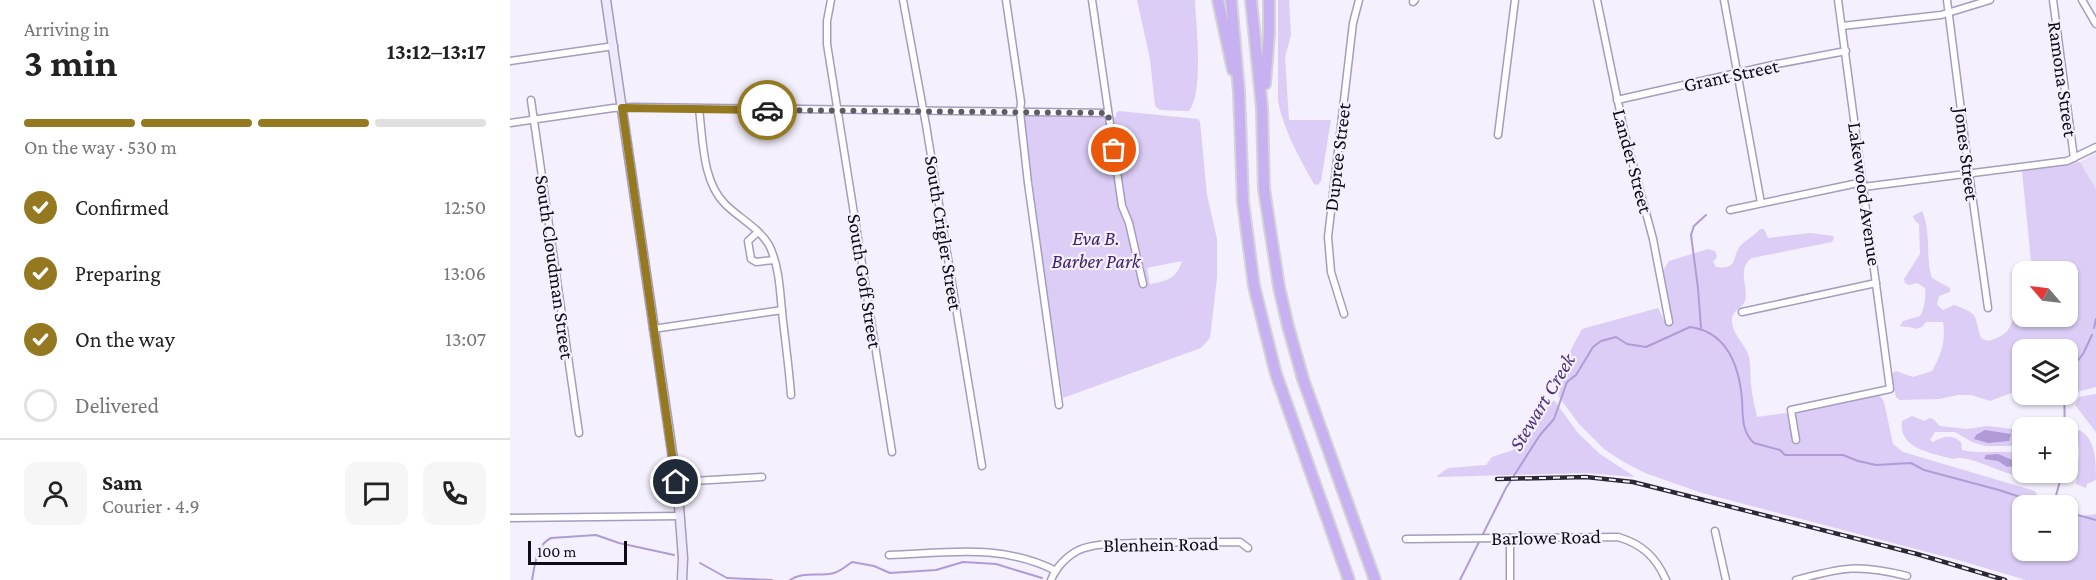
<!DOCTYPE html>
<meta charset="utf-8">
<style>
:root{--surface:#fff;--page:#f6f6f6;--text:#222;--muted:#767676;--line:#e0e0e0;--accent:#957920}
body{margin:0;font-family:"Crimson Pro",serif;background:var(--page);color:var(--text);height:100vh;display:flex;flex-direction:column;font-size:22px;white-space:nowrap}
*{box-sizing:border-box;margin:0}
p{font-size:20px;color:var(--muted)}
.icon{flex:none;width:33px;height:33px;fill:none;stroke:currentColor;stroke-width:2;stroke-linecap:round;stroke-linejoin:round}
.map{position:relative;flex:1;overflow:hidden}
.details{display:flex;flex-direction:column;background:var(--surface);width:510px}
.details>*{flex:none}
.needle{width:39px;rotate:298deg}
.fabs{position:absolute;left:1502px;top:261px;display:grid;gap:12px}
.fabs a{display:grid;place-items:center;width:66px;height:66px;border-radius:12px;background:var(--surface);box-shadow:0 2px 4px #0004;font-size:30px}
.scale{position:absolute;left:18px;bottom:15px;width:99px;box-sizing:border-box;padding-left:6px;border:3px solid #0f0b16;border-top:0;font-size:16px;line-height:21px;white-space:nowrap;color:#0f0b16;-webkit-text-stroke:4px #f4f0fe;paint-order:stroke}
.pin{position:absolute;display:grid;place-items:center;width:51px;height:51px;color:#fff;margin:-26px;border:3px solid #fff;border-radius:50%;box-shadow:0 2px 6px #0007}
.courier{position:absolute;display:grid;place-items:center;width:60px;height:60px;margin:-30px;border:4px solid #957920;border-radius:50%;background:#fff;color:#222;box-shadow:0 2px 8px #0007}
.head em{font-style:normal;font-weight:700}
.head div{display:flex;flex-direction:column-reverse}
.head{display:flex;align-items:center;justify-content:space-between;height:102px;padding:0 24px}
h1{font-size:39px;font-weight:700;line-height:45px}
.bar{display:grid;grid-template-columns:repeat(4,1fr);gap:9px 6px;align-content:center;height:72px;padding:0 24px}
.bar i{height:8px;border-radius:4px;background:var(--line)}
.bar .current{background:var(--accent)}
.bar p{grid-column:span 4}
.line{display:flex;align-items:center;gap:15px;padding:0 24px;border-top:2px solid var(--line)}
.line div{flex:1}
.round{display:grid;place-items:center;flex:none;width:63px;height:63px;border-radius:12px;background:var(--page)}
ol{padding:0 24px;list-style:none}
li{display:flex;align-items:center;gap:18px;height:66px}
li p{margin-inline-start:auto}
li .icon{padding:6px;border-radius:50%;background:var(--accent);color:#fff;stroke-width:4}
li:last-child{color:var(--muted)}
li i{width:33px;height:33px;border:3px solid var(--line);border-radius:50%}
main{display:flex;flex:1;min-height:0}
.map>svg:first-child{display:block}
</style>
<main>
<section class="details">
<div class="head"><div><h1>3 min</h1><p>Arriving in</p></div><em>13:12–13:17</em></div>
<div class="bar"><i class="current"></i><i class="current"></i><i class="current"></i><i></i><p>On the way · 530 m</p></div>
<ol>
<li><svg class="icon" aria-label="check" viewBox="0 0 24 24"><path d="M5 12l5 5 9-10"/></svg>Confirmed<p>12:50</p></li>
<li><svg class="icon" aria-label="check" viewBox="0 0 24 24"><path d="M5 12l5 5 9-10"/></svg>Preparing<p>13:06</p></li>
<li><svg class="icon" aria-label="check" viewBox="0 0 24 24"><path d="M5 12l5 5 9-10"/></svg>On the way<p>13:07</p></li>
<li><i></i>Delivered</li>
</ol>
<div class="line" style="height:108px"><a class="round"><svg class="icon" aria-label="person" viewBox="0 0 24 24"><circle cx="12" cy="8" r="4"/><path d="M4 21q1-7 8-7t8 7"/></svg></a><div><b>Sam</b><p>Courier · 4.9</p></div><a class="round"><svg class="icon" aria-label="chat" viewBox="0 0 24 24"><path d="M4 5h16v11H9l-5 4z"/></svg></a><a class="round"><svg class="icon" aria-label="phone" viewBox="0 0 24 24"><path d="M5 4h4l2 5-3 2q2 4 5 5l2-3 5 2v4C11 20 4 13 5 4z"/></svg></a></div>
</section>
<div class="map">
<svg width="1586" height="580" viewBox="0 0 1586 580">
<rect width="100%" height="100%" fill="#f4f0fe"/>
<!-- built -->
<polygon fill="#e9e1fa" points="1586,153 1586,189 1570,162"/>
<!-- green -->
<g fill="#dbcdf6" fill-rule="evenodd">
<path d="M627,0H685C686,26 694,92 679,111L650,110L645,106L640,59Z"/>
<path d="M768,0H779L781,35L775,57L779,120H821L811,181L808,185L804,184C789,157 774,131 768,101Z"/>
<path d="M609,111L688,119L690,122L697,195L707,239V278L700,338L691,348L553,398L530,245L514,116L606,117V113ZM672,261C667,279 656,281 640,284L637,268Z"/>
<path d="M1570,162L1586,189V387L1563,393L1558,392L1557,350H1512V389L1480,401L1461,395H1448L1429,399L1390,400L1386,397L1382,380L1383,373L1386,371L1403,377L1422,371C1431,355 1436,341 1433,322H1416L1412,327L1406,329C1399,326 1395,328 1390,326L1393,321L1410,316C1415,308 1416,297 1415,288L1407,283L1399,285L1395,283L1394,279L1410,254L1409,224L1405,221L1403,216L1412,211C1422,233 1415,259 1422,278L1440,288V292L1429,296L1427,305L1433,310L1444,305C1471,315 1463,314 1471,338L1478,341C1511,332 1498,316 1511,292L1512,316H1557V272L1522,271L1512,171Z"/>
<path d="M1250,229H1254L1258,238L1300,233L1323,236L1324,239L1322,242L1242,258C1226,269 1239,286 1235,301C1232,309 1222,310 1222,319C1221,334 1236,344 1239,357C1241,366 1240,376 1241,385C1242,396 1245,407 1247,417L1275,413L1278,414L1283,444L1287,445L1290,441L1285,416L1289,411L1362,395L1370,396L1374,402L1383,444L1393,452L1525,491L1532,505L1512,506V550H1557V515L1564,517L1586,514V580H1516L1448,560L1192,493L1135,473L1112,461L1094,449L1069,424L1049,397L1045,379L1072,329L1148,308L1156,324L1161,321V317L1152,272L1159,261L1198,249L1205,251L1207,257L1203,262L1206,267C1230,270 1221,256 1231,245C1237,239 1244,236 1250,229Z"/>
<polygon points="1586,394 1586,432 1565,405 1569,397"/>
<polygon points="1044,400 1068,433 1090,454 1125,477 1076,473 928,477 927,476 938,468 976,465 982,457 1003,450 1007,447 1011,437 1021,424"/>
<path d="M1402,416L1415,421L1419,418L1423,419L1430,426L1457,429L1477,426L1512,430V444L1506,446H1475L1462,442L1445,432H1425L1420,440L1423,442C1433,436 1442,434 1451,442L1452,450C1472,455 1492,449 1512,454V472L1540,473L1539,475C1529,474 1517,477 1506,475C1490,473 1457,453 1443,459C1422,453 1388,449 1392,421Z"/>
<path d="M1569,430C1586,439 1586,461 1586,480L1577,484L1576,488L1566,484L1569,453L1567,432Z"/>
</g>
<!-- water -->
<g fill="#b09bd7">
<polygon points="1475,430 1501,434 1499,441 1478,443 1464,439 1466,435"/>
<polygon points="1488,454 1503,460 1504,466 1497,467 1488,461 1474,459 1476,455"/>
</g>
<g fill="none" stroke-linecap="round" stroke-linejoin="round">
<!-- stream -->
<g stroke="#b09bd7" stroke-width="2">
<polyline points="1191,328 1188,288 1181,235 1184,226 1196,215"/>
<polyline points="1584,328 1586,319"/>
<polyline points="1557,374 1573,354 1582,335"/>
<path d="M1552,394C1557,407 1553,415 1555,428"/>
<polyline points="1543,506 1550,481 1555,472"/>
<polyline points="1557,512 1586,520"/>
<polyline points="1561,514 1565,500"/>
<polyline points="190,563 217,578 262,580"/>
<path d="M22,580C25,565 26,545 41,538L86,535L109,543L164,555"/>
<path d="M280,580C293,571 309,577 324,573C331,571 336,566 342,562L364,566L380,573L426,570L453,562L486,564L532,578"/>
<path d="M950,580L996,488L1030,435L1044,419L1057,382L1066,375L1083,347L1091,341L1106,337L1117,344L1136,347L1180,327C1217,332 1229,366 1232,399C1233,415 1231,431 1244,443L1270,450L1275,455H1333L1348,461L1366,465L1401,463L1414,470L1489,490L1537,506"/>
</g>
<!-- street casing -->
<g stroke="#a69cbd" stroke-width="9">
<g id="street">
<polyline points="321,0 317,21 317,44 382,452"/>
<polyline points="393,0 416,125 472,466"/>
<polyline points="496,0 511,102 510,112 518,183 549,405"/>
<polyline points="582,0 612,206 619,223 633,284"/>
<polyline points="1087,0 1114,131 1143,239 1159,322"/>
<polyline points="1214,0 1251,203"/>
<polyline points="1437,0 1459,173 1478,308"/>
<polyline points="1543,0 1564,158"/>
<polyline points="1572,0 1586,24"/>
<polyline points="903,2 905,0"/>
<polyline points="1332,26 1431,15 1480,0"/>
<polyline points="0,61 104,46"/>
<polyline points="21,100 69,433"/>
<polyline points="1107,100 1267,64 1336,51"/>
<path d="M189,109C193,139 192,181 215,204C229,218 249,228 259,245C269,265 270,290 272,312C275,340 279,367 281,395"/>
<polyline points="0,123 103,108 124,107 598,113"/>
<polyline points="988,135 1005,0"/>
<polyline points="1353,187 1557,161 1586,147"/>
<polyline points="1220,210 1353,182"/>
<polyline points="248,232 238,241 241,259 246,262 264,260"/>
<polyline points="1232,312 1366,283"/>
<polyline points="834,314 821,272 818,237 843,23 849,0"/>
<polyline points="143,329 272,310"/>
<polyline points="1286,440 1281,410 1380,389 1328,0"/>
<polyline points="166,482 252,477"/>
<polyline points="0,518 170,516"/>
<polyline points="1205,531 1216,580"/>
<path d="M896,539L1108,537C1132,544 1146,557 1156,580"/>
<path d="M379,555C437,553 492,543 546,571"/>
<path d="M541,580C546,567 557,556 569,550C586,543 605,544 624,543C659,542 694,542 730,542L738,548"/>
<polyline points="1000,580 1000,538"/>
<path d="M1286,580C1333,567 1349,564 1397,576"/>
</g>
</g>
<!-- secondary casing -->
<g stroke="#a69cbd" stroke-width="11">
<polyline id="secondary" points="96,0 168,493 173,558 172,580"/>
</g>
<!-- highway casing -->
<g stroke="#d4d3d5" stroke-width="14">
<g id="highway">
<polyline points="708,0 723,70"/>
<polyline points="721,0 729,92 733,202 744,286 766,374 839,580"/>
<polyline points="741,0 752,108 754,189 769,287 778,326 793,379 865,580"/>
<polyline points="755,84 759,33 759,0"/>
</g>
</g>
<!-- street -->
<use href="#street" stroke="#fff" stroke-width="6"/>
<!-- secondary -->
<use href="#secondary" stroke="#eee8fb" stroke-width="8"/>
<!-- highway -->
<use href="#highway" stroke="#c7b1f1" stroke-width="10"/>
<!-- rail casing -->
<g stroke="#2c2833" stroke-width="4.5">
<polyline id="rail" points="987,479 1076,477 1123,482 1407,554 1495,580"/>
</g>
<!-- rail -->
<use href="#rail" stroke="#f4f0fe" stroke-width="2" stroke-dasharray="7" stroke-linecap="butt"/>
</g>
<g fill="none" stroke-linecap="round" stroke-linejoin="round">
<!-- done -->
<polyline stroke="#5f5b67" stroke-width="6" stroke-dasharray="0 10.8" points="257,110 598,113 604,150"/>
<!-- route -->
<polyline stroke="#957920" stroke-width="8" points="166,482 112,108 257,110"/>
</g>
<g text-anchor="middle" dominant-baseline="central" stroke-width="4.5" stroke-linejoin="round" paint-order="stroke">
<!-- street labels -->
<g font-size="20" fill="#0f0b16" stroke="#f4f0fe">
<text transform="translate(1221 75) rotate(-12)">Grant Street</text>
<text transform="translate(1553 79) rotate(82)">Ramona Street</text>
<text transform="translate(1457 154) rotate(83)">Jones Street</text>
<text transform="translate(827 157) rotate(-83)">Dupree Street</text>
<text transform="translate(1123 161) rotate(75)">Lander Street</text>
<text transform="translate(1355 194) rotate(82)">Lakewood Avenue</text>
<text transform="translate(434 233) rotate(81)">South Crigler Street</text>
<text transform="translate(45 267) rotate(82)">South Cloudman Street</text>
<text transform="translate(355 281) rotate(81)">South Goff Street</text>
<text transform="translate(1036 537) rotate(-1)">Barlowe Road</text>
<text transform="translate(651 544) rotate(-1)">Blenhein Road</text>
</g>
<!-- park labels -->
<g font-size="20" font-style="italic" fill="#412269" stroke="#f4f0fe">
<text x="586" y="238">Eva B.<tspan x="586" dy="23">Barber Park</tspan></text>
</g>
<!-- water labels -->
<g font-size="21" font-style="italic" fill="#4f3179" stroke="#f4f0fe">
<text transform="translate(1032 402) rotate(-59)">Stewart Creek</text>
</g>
</g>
</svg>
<div class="fabs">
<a><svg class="needle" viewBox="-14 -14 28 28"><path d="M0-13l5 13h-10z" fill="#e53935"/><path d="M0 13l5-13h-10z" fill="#767676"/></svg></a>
<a><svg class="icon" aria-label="layers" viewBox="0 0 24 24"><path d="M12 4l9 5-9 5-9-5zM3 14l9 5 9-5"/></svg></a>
<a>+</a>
<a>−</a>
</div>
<div class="scale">100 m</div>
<div class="pin" style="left:604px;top:150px;background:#ea580c"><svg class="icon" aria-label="bag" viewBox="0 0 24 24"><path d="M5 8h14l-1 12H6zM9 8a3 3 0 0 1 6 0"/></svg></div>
<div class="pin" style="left:166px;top:482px;background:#1f2937"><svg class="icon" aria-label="home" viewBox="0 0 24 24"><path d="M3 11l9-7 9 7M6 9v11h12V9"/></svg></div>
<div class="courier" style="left:257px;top:110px"><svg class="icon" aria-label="car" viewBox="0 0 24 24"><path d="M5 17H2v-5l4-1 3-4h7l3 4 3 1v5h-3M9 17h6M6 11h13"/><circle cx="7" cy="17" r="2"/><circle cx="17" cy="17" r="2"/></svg></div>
</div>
</main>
